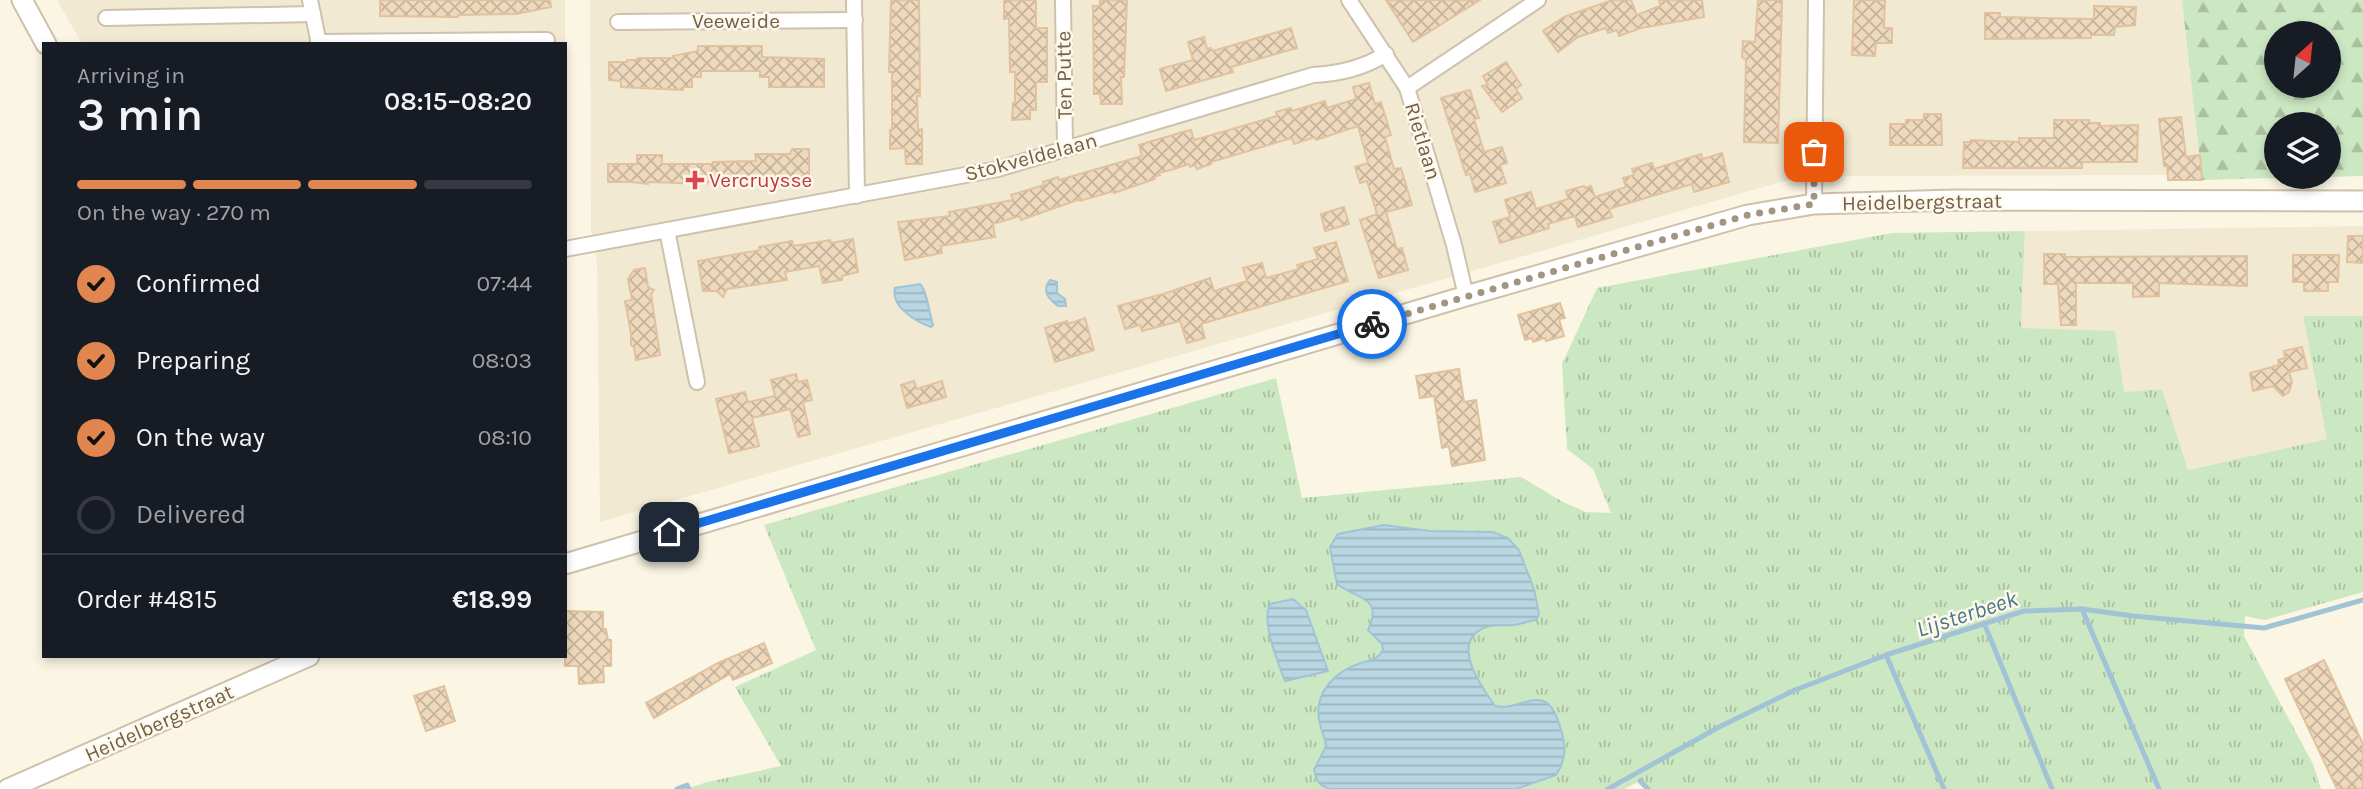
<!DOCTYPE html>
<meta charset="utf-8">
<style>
:root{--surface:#171b24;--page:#20242c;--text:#f1f3f6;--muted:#9ea1a6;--line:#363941;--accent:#e0864e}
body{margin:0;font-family:Karla,sans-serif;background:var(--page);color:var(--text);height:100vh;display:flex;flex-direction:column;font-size:26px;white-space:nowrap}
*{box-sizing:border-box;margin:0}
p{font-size:23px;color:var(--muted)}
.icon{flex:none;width:38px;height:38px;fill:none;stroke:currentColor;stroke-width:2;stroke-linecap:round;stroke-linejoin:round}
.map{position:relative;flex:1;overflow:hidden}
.panel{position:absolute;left:42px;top:42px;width:525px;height:616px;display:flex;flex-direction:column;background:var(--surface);border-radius:0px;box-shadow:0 4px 10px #0003}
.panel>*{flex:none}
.needle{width:46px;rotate:27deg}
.tools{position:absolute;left:2264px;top:21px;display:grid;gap:14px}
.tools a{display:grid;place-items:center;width:77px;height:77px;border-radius:50%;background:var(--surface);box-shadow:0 4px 10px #0003;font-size:35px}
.pin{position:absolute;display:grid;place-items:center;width:60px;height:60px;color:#fff;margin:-30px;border-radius:14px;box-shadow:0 4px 10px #0006}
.courier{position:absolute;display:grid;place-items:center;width:70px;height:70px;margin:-35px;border:5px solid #1a73e8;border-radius:50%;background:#fff;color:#222;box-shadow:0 2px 9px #0007}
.summary em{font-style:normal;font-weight:600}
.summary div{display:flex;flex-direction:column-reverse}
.summary{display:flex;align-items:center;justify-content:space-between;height:119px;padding:0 35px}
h1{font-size:46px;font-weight:600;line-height:52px}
.bar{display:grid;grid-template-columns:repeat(4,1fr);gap:10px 7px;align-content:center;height:84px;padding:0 35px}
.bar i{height:9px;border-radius:5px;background:var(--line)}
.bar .current{background:var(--accent)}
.bar p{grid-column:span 4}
.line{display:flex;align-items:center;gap:18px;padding:0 35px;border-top:2px solid var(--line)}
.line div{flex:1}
ol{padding:0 35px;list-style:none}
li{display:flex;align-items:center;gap:21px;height:77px}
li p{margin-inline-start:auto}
li .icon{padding:7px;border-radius:50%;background:var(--accent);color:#111;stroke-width:4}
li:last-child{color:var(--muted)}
li i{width:38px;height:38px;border:4px solid var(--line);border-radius:50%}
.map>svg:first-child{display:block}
</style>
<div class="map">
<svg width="2363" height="789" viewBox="0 0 2363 789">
<defs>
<pattern id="grass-tufts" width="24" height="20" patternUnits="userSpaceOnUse" patternTransform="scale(1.75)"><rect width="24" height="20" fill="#cce8c3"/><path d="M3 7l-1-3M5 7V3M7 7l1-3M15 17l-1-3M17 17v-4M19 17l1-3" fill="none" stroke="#aabfa0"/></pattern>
<pattern id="forest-firs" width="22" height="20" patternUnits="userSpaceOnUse" patternTransform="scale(1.75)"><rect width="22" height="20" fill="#cce8c3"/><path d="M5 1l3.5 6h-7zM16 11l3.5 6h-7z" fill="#aabfa0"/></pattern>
<pattern id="water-rules" width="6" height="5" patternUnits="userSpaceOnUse" patternTransform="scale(1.75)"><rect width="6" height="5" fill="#b9d7e3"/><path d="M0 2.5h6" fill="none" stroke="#9bb2ba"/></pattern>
<pattern id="building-cross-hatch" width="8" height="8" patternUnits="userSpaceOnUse" patternTransform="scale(1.75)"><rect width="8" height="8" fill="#efd9bd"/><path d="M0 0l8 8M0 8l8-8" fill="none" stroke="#c6b39c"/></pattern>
</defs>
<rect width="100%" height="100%" fill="#fbf6e4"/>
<!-- residential -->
<g fill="#f2e9d2">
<polygon points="57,0 565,0 565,170 565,44 82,44"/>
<polygon points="590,0 2182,0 2202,180 2168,180 2167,175 1850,176 1788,180 600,522 597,262 591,230"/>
<polygon points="2363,226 2363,316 2303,316 2328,439 2187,470 2162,389 2124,392 2021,328 2025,231"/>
</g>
<!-- grass -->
<path fill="url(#grass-tufts)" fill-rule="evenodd" d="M2025,231L2021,328L2115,331L2124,392L2162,389L2188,470L2327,439L2303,316H2363V592L2265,620L2245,616L2244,636L2313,764L2321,789H1648L1640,781L1624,789H1516L1556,775C1564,743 1566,736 1551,706L1533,700L1507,708L1495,706C1480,685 1449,642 1486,627C1494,624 1505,626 1514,625C1521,624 1528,621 1535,620L1539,614L1527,567L1493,532L1430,531L1384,525L1338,534L1345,590C1368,597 1378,604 1368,630L1382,644L1383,649L1377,658L1353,665L1319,719L1326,746L1323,787L1331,789H686L707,782L781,766L735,687L816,650L764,525L1276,378L1302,498L1521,477L1563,502L1586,512L1611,513L1593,469L1567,449L1562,364L1597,288L1892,233ZM1293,599L1327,671L1270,604Z"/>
<!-- forest -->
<path fill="url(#forest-firs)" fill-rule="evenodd" d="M2182,0H2363V176L2202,180ZM2277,33H2329V86H2277ZM2277,124H2329V177H2277Z"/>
<!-- water -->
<g fill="url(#water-rules)" stroke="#a0c4d5" stroke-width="2">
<path d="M1050,280L1057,282V293L1065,299L1066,306H1058C1049,299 1041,291 1050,280Z"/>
<path d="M920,284C927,291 929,312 933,325L931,327C916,322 890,306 895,288Z"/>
<path d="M1384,525L1430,531L1493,532L1508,538L1519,550L1534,589L1539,614L1536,620C1528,621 1521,624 1514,625C1505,626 1494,624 1486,627C1449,641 1480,685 1495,706C1514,710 1530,696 1543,701C1557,705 1566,742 1564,755C1563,762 1560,769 1556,775L1516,789H1331C1319,786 1317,782 1314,770L1326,746C1325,737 1320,728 1319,719C1314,692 1337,670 1361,663C1371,660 1379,659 1383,649L1382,644L1368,630C1384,596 1356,599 1337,584L1330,547L1338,534Z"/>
<path d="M1293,599L1306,610L1328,671L1285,681C1278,663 1261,622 1270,604Z"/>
</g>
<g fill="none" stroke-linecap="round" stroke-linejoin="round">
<!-- stream -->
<g stroke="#a0c4d5" stroke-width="5">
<polyline points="2082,609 2159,789"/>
<polyline points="1984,623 2052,789"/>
<polyline points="1886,655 1944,789"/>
<polyline points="1640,781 1648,789"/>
<polyline points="677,789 687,785 689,789"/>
<polyline points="1608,789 1721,726 1795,690 1886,655 2024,611 2082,609 2133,616 2264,628 2363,600"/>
</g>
</g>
<!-- building -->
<g fill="url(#building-cross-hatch)" stroke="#e1c29e" stroke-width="2">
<polygon points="380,0 550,0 551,7 516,14 458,15 458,17 380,16"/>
<polygon points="891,0 919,0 920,96 917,96 918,130 922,129 922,164 906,164 905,148 890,149 890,130 892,130 892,72 889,72"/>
<polygon points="1004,0 1036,0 1036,28 1047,28 1047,82 1036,82 1036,110 1030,110 1030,119 1012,120 1013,103 1015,103 1015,72 1010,72 1009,18 1004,19"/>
<polygon points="1100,0 1127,0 1124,77 1121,77 1122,104 1101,104 1100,94 1094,94 1093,6 1100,6"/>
<polygon points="1386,0 1480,0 1413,42"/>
<polygon points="1612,0 1631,0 1637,15 1660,6 1659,0 1702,0 1704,17 1641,28 1619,36 1617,30 1608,33 1606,28 1578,37 1558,52 1543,31 1564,17"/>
<polygon points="1758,0 1782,0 1778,143 1744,142 1746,60 1742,57 1743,41 1755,42"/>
<polygon points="1854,0 1885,0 1884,28 1892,28 1892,43 1876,43 1875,56 1852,55"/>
<polygon points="2094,6 2136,7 2135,25 2115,27 2114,35 2091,35 2091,38 1985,39 1985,13 2000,13 2000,17 2094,19"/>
<polygon points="1291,28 1297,48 1231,67 1233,72 1166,91 1160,69 1193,60 1188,42 1204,37 1207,49 1211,48 1213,51"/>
<polygon points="698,46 762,46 762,57 824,59 824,87 769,87 769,77 760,77 760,71 701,71 701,77 692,77 692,87 683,87 683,90 621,87 621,81 609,80 609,62 627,62 627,60 638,60 638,58 673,58 673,56 698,51"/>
<polygon points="1506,62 1521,85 1516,89 1522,98 1502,112 1482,86 1488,85 1483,76"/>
<polygon points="1369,83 1375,104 1381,102 1391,135 1385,137 1394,169 1401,168 1412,205 1386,212 1397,249 1402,248 1408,270 1379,278 1360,220 1377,214 1367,181 1360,183 1355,167 1368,163 1358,126 1316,140 1315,137 1294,144 1292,138 1211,162 1211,164 1197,169 1195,165 1190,167 1189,164 1174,169 1159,173 1160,175 1154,177 1155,179 1114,193 1114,191 1080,201 1080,199 1021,220 1020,216 993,224 995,237 941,246 942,253 905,260 898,222 950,216 949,212 1013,200 1011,195 1044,185 1043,182 1058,177 1059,180 1142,156 1139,145 1183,132 1191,130 1194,140 1277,116 1276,112 1283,110 1291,108 1292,111 1325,101 1327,108 1356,99 1353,87"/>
<polygon points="1470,90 1479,118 1474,119 1484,152 1502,147 1507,163 1500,165 1506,183 1475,192 1470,174 1466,175 1441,98"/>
<polygon points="1924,114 1941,114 1942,145 1890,145 1890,124 1906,124 1906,120 1924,120"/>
<polygon points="2181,117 2186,157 2200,155 2202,180 2168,180 2167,166 2164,166 2159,119"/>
<polygon points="2054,120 2089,120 2090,123 2100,123 2100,126 2138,125 2137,162 2082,162 2082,168 1963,168 1964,142 1971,142 1971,140 2019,142 2019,138 2054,138"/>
<polygon points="792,149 809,149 809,181 756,180 707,182 707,184 648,182 648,184 631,182 608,182 608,164 637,164 637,155 662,155 662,164 713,164 713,162 756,161 755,154 790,154"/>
<polygon points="1722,153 1729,182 1694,192 1692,184 1609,209 1612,217 1578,227 1575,216 1548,224 1549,228 1500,243 1493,222 1510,217 1505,200 1531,192 1536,209 1568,199 1566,191 1584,186 1585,188 1591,186 1595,197 1626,187 1623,178 1634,175 1632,169 1652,163 1654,169 1701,154 1703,159"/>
<polygon points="1344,207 1349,224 1325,231 1321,214"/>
<polygon points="2348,236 2363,236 2363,263 2347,262"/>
<polygon points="853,239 858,272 842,276 842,280 823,283 819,266 785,272 787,280 727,289 723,297 717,291 703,291 698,261 760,250 759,247 792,241 793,246 830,240 831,243"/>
<polygon points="1336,242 1348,281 1201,324 1205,338 1187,343 1180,321 1142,331 1140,325 1125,329 1118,306 1163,294 1210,278 1214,291 1247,281 1243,268 1262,263 1266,278 1299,269 1297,265 1318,259 1314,248"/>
<polygon points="2044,254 2065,254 2065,257 2247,256 2247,286 2159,283 2159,296 2133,297 2133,283 2076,283 2076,325 2061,325 2058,284 2044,284"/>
<polygon points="2293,255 2339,255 2338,282 2328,282 2328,291 2304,291 2304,282 2293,282"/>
<polygon points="645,268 648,287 654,290 651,294 660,355 636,360 634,347 631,345 631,334 625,301 632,300 628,279 634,270"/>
<polygon points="1560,303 1565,318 1559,319 1564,336 1546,341 1545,338 1533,342 1532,338 1525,340 1518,315"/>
<polygon points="1085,318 1094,350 1055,362 1045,328 1067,321 1068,324"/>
<polygon points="2302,347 2307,368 2289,372 2292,382 2289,392 2283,396 2273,386 2253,391 2250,373 2279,365 2278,360 2285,358 2284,351"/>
<polygon points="1459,369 1464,402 1476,400 1485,460 1452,466 1449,446 1442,448 1434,396 1420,398 1416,376"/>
<polygon points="796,374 798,382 807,380 812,400 803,402 810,434 798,437 790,409 752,418 759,446 729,453 716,399 745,392 748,402 775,396 771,380"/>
<polygon points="914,381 917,389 942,381 946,397 907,408 901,385"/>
<polygon points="565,611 603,612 603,629 606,629 608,640 611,640 611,666 603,666 604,682 579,684 578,666 565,666"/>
<polygon points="764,643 772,663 733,680 730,674 654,718 646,703 718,663"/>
<polygon points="2324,660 2363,744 2363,789 2337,789 2285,679"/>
<polygon points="444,686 455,721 426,731 414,696"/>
</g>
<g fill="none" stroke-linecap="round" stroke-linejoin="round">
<!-- street casing -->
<g stroke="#cec1ae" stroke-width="18">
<g id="street">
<polyline points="310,0 319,44"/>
<polyline points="854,0 857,196"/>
<polyline points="1063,0 1065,149"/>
<polyline points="1349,0 1407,88 1454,245 1466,296"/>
<polyline points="106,18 313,14"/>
<polyline points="618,22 855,20"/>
<polyline points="318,42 547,40"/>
<polyline points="1407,88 1538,0"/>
<polyline points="1814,204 1816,0"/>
<polyline points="667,230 697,382"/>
<path d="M565,249L998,169L1313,75C1338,74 1365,67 1386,54"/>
</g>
</g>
<!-- secondary casing -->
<g stroke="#cfc0a9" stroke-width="23">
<g id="secondary">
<polyline points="22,0 46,44"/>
<polyline points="565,564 1466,296 1748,215 1814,204 1955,200 2363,201"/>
<polyline points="8,789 309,656"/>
</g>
</g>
<!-- street -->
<use href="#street" stroke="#fff" stroke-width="14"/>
<!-- secondary -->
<use href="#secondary" stroke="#fff" stroke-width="19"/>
</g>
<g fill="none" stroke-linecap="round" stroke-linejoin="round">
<!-- done -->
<polyline stroke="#a29481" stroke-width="7" stroke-dasharray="0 12.6" points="1372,324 1748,215 1814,204 1814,152"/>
<!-- route -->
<polyline stroke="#1a73e8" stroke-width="9" points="669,532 1372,324"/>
</g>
<!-- markers -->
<path fill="#e0444e" stroke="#fef9ea" stroke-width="2.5" d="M691.5 169.5h7v7h7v7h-7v7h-7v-7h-7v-7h7z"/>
<g text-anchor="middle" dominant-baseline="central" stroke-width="5" stroke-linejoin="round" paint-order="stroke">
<!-- street labels -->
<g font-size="21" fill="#725f4b" stroke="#fef9ea">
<text x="736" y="21">Veeweide</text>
<text transform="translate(1064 75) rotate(-91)">Ten Putte</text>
<text transform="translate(1423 141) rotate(73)">Rietlaan</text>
<text transform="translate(1031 157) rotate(-15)">Stokveldelaan</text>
<text transform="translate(1922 202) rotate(-1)">Heidelbergstraat</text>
<text transform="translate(159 723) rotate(-24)">Heidelbergstraat</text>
</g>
<!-- health labels -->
<g font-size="21" fill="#be3a42" stroke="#fef9ea" text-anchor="start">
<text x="709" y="180">Vercruysse</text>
</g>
<!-- water labels -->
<g font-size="23" font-style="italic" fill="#49768b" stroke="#fef9ea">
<text transform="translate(1967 614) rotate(-18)">Lijsterbeek</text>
</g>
</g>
</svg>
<div class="tools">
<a><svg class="needle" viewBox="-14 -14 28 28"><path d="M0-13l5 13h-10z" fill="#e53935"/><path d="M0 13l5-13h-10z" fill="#9ea1a6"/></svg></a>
<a><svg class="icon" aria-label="layers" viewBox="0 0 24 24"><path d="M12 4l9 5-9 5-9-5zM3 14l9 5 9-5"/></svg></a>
</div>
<div class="pin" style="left:1814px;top:152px;background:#ea580c"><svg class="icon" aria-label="bag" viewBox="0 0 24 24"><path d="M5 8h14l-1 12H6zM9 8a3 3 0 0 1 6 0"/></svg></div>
<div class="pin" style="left:669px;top:532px;background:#1f2937"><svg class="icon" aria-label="home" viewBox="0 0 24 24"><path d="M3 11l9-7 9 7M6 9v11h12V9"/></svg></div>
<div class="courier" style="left:1372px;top:324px"><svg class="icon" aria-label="bike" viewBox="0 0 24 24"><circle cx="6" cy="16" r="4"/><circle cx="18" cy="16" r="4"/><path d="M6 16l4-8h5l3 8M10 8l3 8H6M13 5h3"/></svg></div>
<section class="panel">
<div class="summary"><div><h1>3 min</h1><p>Arriving in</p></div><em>08:15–08:20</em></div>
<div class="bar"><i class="current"></i><i class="current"></i><i class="current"></i><i></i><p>On the way · 270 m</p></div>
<ol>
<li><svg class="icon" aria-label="check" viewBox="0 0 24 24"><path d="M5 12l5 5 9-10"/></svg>Confirmed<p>07:44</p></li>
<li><svg class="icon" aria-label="check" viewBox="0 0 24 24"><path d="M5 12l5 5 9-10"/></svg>Preparing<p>08:03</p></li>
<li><svg class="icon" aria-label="check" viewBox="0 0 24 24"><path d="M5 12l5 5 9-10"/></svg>On the way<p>08:10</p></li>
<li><i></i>Delivered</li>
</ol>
<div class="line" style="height:91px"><div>Order #4815</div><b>€18.99</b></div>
</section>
</div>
